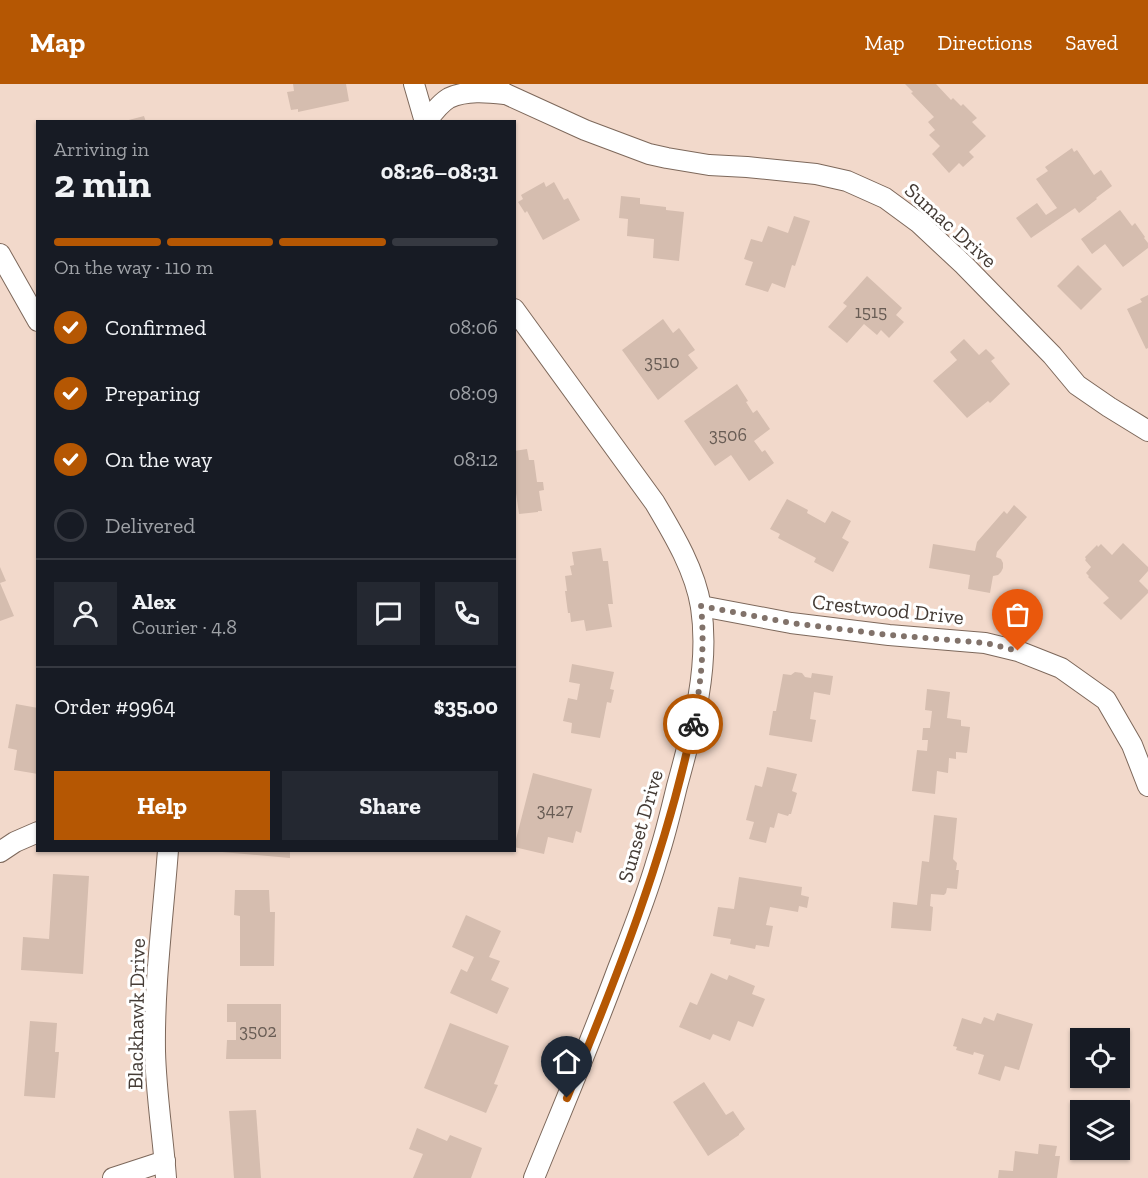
<!DOCTYPE html>
<meta charset="utf-8">
<style>
:root{--surface:#171b24;--page:#242831;--text:#f1f3f6;--muted:#9ea1a6;--line:#363941;--accent:#b55703}
body{margin:0;font-family:"Zilla Slab",serif;background:var(--page);color:var(--text);height:100vh;display:flex;flex-direction:column;font-size:22px;white-space:nowrap}
*{box-sizing:border-box;margin:0}
p{font-size:20px;color:var(--muted)}
.icon{flex:none;width:33px;height:33px;fill:none;stroke:currentColor;stroke-width:2;stroke-linecap:round;stroke-linejoin:round}
.map{position:relative;flex:1;overflow:hidden}
.side{position:absolute;left:36px;top:36px;width:480px;height:732px;display:flex;flex-direction:column;background:var(--surface);border-radius:0px;box-shadow:0 2px 4px #0004}
.side>*{flex:none}
.fabs{position:absolute;left:1070px;top:944px;display:grid;gap:12px}
.fabs a{display:grid;place-items:center;width:60px;height:60px;border-radius:0px;background:var(--surface);box-shadow:0 2px 4px #0004;font-size:30px}
.pin{position:absolute;display:grid;place-items:center;width:51px;height:51px;color:#fff;margin:-62px -26px;border-radius:50% 50% 50% 0;rotate:-45deg;box-shadow:0 0 6px #0007}
.pin .icon{rotate:45deg}
.courier{position:absolute;display:grid;place-items:center;width:60px;height:60px;margin:-30px;border:4px solid #b55703;border-radius:50%;background:#fff;color:#222;box-shadow:0 2px 8px #0007}
.overview em{font-style:normal;font-weight:700}
.overview div{display:flex;flex-direction:column-reverse}
.overview{display:flex;align-items:center;justify-content:space-between;height:102px;padding:0 18px}
h1{font-size:39px;font-weight:700;line-height:45px}
.bar{display:grid;grid-template-columns:repeat(4,1fr);gap:9px 6px;align-content:center;height:72px;padding:0 18px}
.bar i{height:8px;border-radius:4px;background:var(--line)}
.bar .current{background:var(--accent)}
.bar p{grid-column:span 4}
.line{display:flex;align-items:center;gap:15px;padding:0 18px;border-top:2px solid var(--line)}
.line div{flex:1}
.round{display:grid;place-items:center;flex:none;width:63px;height:63px;border-radius:0px;background:var(--page)}
ol{padding:0 18px;list-style:none}
li{display:flex;align-items:center;gap:18px;height:66px}
li p{margin-inline-start:auto}
li .icon{padding:6px;border-radius:50%;background:var(--accent);color:#fff;stroke-width:4}
li:last-child{color:var(--muted)}
li i{width:33px;height:33px;border:3px solid var(--line);border-radius:50%}
.action{display:flex;gap:12px;margin-top:auto;padding:12px 18px}
.action a{flex:1;height:69px;border-radius:0px;background:var(--accent);color:#fff;font-size:24px;font-weight:700;line-height:69px;text-align:center}
.action a+a{background:var(--page);color:var(--text)}
header{display:flex;align-items:center;gap:36px;box-sizing:border-box;height:84px;padding:0 30px;background:var(--accent);color:#fff}
header strong{font-size:28px}
nav{display:flex;gap:33px;margin-inline-start:auto;font-size:21px}
.map>svg:first-child{display:block}
</style>
<header>
<strong>Map</strong>
<nav><a>Map</a><a>Directions</a><a>Saved</a></nav>
</header>
<div class="map">
<svg width="1148" height="1094" viewBox="0 0 1148 1094">
<rect width="100%" height="100%" fill="#f2d9cb"/>
<!-- building -->
<g fill="#d5bdaf">
<polygon points="293,0 346,0 349,17 298,28 298,25 291,26 287,8 294,7"/>
<polygon points="905,0 936,0 951,16 953,14 961,22 963,20 977,34 972,38 986,52 969,68 974,73 963,83 959,79 949,89 932,70 940,62 929,51 935,46 928,38 934,33 911,9 913,8"/>
<polygon points="144,32 146,38 125,38 125,37"/>
<polygon points="1072,64 1074,68 1077,66 1094,91 1101,86 1112,102 1096,114 1097,115 1079,129 1075,124 1031,154 1016,134 1037,119 1046,131 1057,124 1036,95 1048,87 1045,83"/>
<polygon points="544,98 546,103 554,98 564,116 568,114 580,136 543,156 527,127 525,129 518,118 523,115 521,111"/>
<polygon points="621,112 640,114 640,120 666,123 666,126 684,128 679,177 653,174 654,155 627,152 628,135 619,134"/>
<polygon points="1120,126 1132,142 1135,139 1145,153 1144,154 1148,159 1148,164 1123,183 1105,160 1092,170 1081,155"/>
<polygon points="794,132 810,137 795,182 792,181 785,204 772,199 768,208 745,201 753,178 744,175 751,155 762,158 768,142 788,149"/>
<polygon points="1078,181 1102,205 1081,226 1057,202"/>
<polygon points="867,192 902,224 896,231 904,238 889,254 881,246 877,251 864,240 847,259 828,243 847,222 843,219"/>
<polygon points="1148,211 1148,264 1146,265 1127,225 1142,218 1140,215"/>
<polygon points="663,235 673,249 679,244 695,266 688,271 698,284 658,316 622,266"/>
<polygon points="964,255 979,271 986,265 995,274 991,277 1010,300 990,319 988,317 967,334 933,297 957,276 950,268"/>
<polygon points="737,300 748,317 746,318 753,329 757,326 770,345 754,357 762,368 765,366 774,379 749,397 731,371 715,382 684,337"/>
<polygon points="527,365 529,376 534,376 537,398 543,398 544,406 539,407 542,427 538,427 538,428 519,430 516,409 514,409 514,367"/>
<polygon points="787,415 808,426 807,429 825,439 832,427 851,437 842,454 849,458 833,488 814,478 816,474 778,454 780,450 770,445"/>
<polygon points="1014,421 1027,433 997,468 996,473 1001,475 1003,479 1003,484 1001,488 998,491 993,492 990,509 968,505 970,491 929,484 933,460 975,467 977,458 1004,427 1007,430"/>
<polygon points="1123,459 1148,483 1148,487 1139,497 1148,506 1148,509 1121,536 1103,519 1109,514 1088,493 1089,492 1086,489 1091,483 1085,476 1086,475 1085,473 1097,461 1098,463 1101,460 1112,471"/>
<polygon points="601,464 603,477 608,477 613,520 608,520 612,543 586,547 584,536 571,538 570,529 568,529 565,507 567,507 565,492 572,491 570,482 574,481 572,468"/>
<polygon points="0,483 6,497 0,499 14,532 0,537"/>
<polygon points="572,580 614,588 610,605 614,606 611,619 607,618 600,654 571,649 572,639 563,637 568,614 577,616 580,600 569,598"/>
<polygon points="795,588 802,589 805,593 811,594 812,589 833,592 830,611 814,608 810,635 816,636 812,658 769,651 773,627 776,627 783,590 791,591"/>
<polygon points="927,605 950,608 947,634 961,636 961,642 970,643 967,669 956,668 956,675 949,674 948,689 937,687 935,710 912,707 917,666 927,667 928,656 922,656 923,644 930,644 932,627 925,626"/>
<polygon points="16,620 38,624 38,690 14,686 17,666 8,664"/>
<polygon points="767,683 797,690 792,707 797,709 791,730 789,730 788,732 778,729 774,744 770,743 766,759 749,755 754,738 746,736 755,701 762,703"/>
<polygon points="533,689 592,705 581,749 576,747 573,759 548,753 544,770 514,763"/>
<polygon points="934,731 957,734 953,775 957,779 956,786 959,786 957,805 947,804 946,809 944,811 931,810 930,822 933,823 931,847 891,844 893,818 917,821 922,777 929,778"/>
<polygon points="223,766 290,766 290,774 222,768"/>
<polygon points="53,790 89,792 83,890 21,886 23,853 49,855"/>
<polygon points="739,793 802,803 801,811 809,813 807,824 799,822 798,828 770,823 766,841 773,842 769,863 756,861 755,865 730,860 731,855 713,852 718,823 734,825"/>
<polygon points="235,806 269,806 270,828 275,828 274,882 240,882 240,832 234,831"/>
<polygon points="466,831 501,847 489,873 500,877 491,896 509,904 497,930 450,909 461,885 467,888 474,873 452,863"/>
<polygon points="711,889 727,896 729,891 755,902 752,910 765,915 753,943 738,937 730,957 713,950 710,956 679,943 690,918 697,921"/>
<polygon points="227,920 281,920 281,975 226,975 227,956 236,956 236,938 227,938"/>
<polygon points="997,929 1033,940 1019,986 1005,982 1000,997 978,990 984,971 974,968 973,971 956,966 957,963 953,962 962,934 981,940 984,933 994,937"/>
<polygon points="30,937 57,939 55,968 59,968 55,1014 24,1012"/>
<polygon points="450,939 509,962 494,1000 498,1001 486,1029 424,1004"/>
<polygon points="704,998 726,1031 733,1027 745,1045 739,1050 739,1051 708,1072 673,1018"/>
<polygon points="256,1026 261,1094 234,1094 229,1027"/>
<polygon points="417,1044 447,1057 450,1051 482,1064 471,1094 413,1094 423,1070 409,1065"/>
<polygon points="1039,1060 1057,1062 1055,1072 1060,1072 1057,1094 998,1094 999,1086 1013,1087 1015,1067 1038,1070"/>
</g>
<g fill="none" stroke-linecap="round" stroke-linejoin="round">
<!-- minor casing -->
<g stroke="#7d685b" stroke-width="22">
<g id="minor">
<polyline points="414,0 425,38"/>
<polyline points="489,0 506,10 585,46 649,70 667,74 709,81 747,83 816,90 847,97 885,114 919,139 964,181 1052,271 1077,301 1109,323 1148,347"/>
<path d="M426,38C432,30 440,19 449,14C466,6 487,8 505,10"/>
<polyline points="0,170 38,237"/>
<path d="M514,225L655,419C674,451 695,486 701,523C710,583 693,644 677,702C671,727 665,752 657,776C646,814 631,851 617,887C591,957 562,1025 534,1094"/>
<polyline points="701,522 791,539 889,551 985,559 1018,567 1061,584 1106,616 1132,661 1148,702"/>
<polyline points="0,768 15,758 38,748"/>
<polyline points="113,1094 165,1077"/>
<path d="M166,1094C163,1052 156,1010 155,967C154,900 163,833 168,766"/>
</g>
</g>
<!-- minor -->
<use href="#minor" stroke="#fff" stroke-width="20"/>
</g>
<g fill="none" stroke-linecap="round" stroke-linejoin="round">
<!-- done -->
<path stroke="#81726a" stroke-width="6" stroke-dasharray="0 10.8" d="M693,640C701,601 705,563 701,522L791,539L889,551L986,559L1018,567"/>
<!-- route -->
<path stroke="#b55703" stroke-width="8" d="M567,1014C617,893 666,769 693,640"/>
</g>
<g text-anchor="middle" dominant-baseline="central" stroke-width="6" stroke-linejoin="round" paint-order="stroke">
<!-- number labels -->
<g font-size="18" fill="#685c54">
<text x="871" y="228">1515</text>
<text x="662" y="278">3510</text>
<text x="728" y="351">3506</text>
<text x="555" y="726">3427</text>
<text x="258" y="947">3502</text>
</g>
<!-- street labels -->
<g font-size="21" fill="#443b35" stroke="#fff">
<text transform="translate(951 141) rotate(42)">Sumac Drive</text>
<text transform="translate(888 525) rotate(6)">Crestwood Drive</text>
<text transform="translate(640 742) rotate(-74)">Sunset Drive</text>
<text transform="translate(136 930) rotate(-89)">Blackhawk Drive</text>
</g>
</g>
</svg>
<div class="fabs">
<a><svg class="icon" aria-label="locate" viewBox="0 0 24 24"><circle cx="12" cy="12" r="6"/><path d="M12 2v4M12 18v4M2 12h4M18 12h4"/></svg></a>
<a><svg class="icon" aria-label="layers" viewBox="0 0 24 24"><path d="M12 4l9 5-9 5-9-5zM3 14l9 5 9-5"/></svg></a>
</div>
<div class="pin" style="left:1018px;top:567px;background:#ea580c"><svg class="icon" aria-label="bag" viewBox="0 0 24 24"><path d="M5 8h14l-1 12H6zM9 8a3 3 0 0 1 6 0"/></svg></div>
<div class="pin" style="left:567px;top:1014px;background:#1f2937"><svg class="icon" aria-label="home" viewBox="0 0 24 24"><path d="M3 11l9-7 9 7M6 9v11h12V9"/></svg></div>
<div class="courier" style="left:693px;top:640px"><svg class="icon" aria-label="bike" viewBox="0 0 24 24"><circle cx="6" cy="16" r="4"/><circle cx="18" cy="16" r="4"/><path d="M6 16l4-8h5l3 8M10 8l3 8H6M13 5h3"/></svg></div>
<section class="side">
<div class="overview"><div><h1>2 min</h1><p>Arriving in</p></div><em>08:26–08:31</em></div>
<div class="bar"><i class="current"></i><i class="current"></i><i class="current"></i><i></i><p>On the way · 110 m</p></div>
<ol>
<li><svg class="icon" aria-label="check" viewBox="0 0 24 24"><path d="M5 12l5 5 9-10"/></svg>Confirmed<p>08:06</p></li>
<li><svg class="icon" aria-label="check" viewBox="0 0 24 24"><path d="M5 12l5 5 9-10"/></svg>Preparing<p>08:09</p></li>
<li><svg class="icon" aria-label="check" viewBox="0 0 24 24"><path d="M5 12l5 5 9-10"/></svg>On the way<p>08:12</p></li>
<li><i></i>Delivered</li>
</ol>
<div class="line" style="height:108px"><a class="round"><svg class="icon" aria-label="person" viewBox="0 0 24 24"><circle cx="12" cy="8" r="4"/><path d="M4 21q1-7 8-7t8 7"/></svg></a><div><b>Alex</b><p>Courier · 4.8</p></div><a class="round"><svg class="icon" aria-label="chat" viewBox="0 0 24 24"><path d="M4 5h16v11H9l-5 4z"/></svg></a><a class="round"><svg class="icon" aria-label="phone" viewBox="0 0 24 24"><path d="M5 4h4l2 5-3 2q2 4 5 5l2-3 5 2v4C11 20 4 13 5 4z"/></svg></a></div>
<div class="line" style="height:78px"><div>Order #9964</div><b>$35.00</b></div>
<div class="action"><a>Help</a><a>Share</a></div>
</section>
</div>
